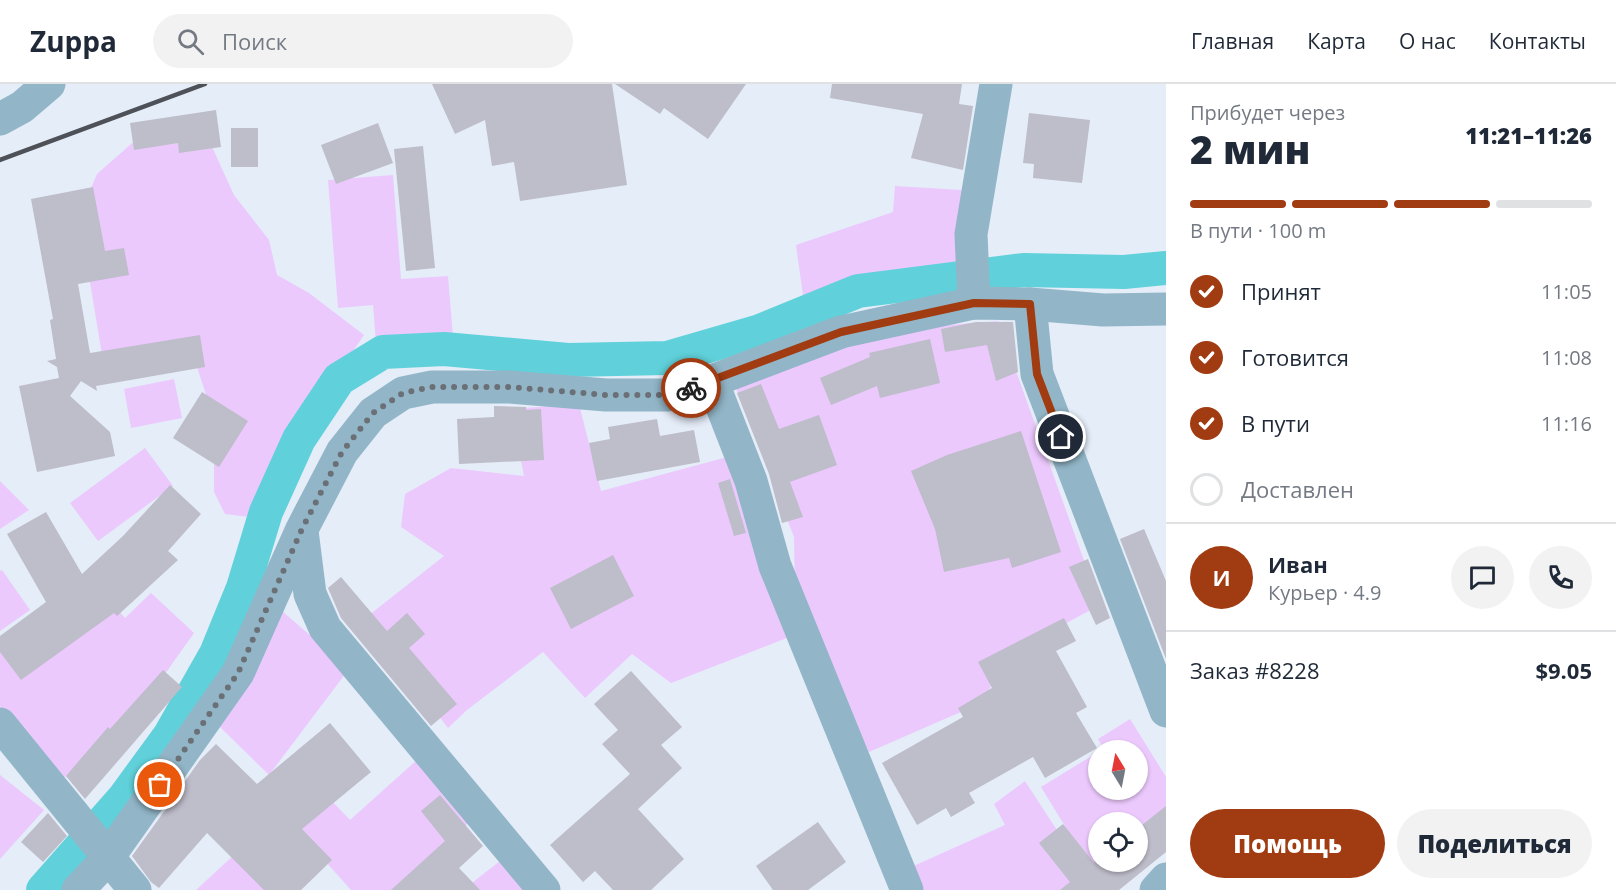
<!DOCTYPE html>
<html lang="ru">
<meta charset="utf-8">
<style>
:root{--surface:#fff;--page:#f2f2f3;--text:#1f2937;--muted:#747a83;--line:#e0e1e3;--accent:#a13b11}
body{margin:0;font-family:"Open Sans",sans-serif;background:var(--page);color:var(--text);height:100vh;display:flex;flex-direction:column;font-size:22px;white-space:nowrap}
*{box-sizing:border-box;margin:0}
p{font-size:20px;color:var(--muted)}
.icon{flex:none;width:33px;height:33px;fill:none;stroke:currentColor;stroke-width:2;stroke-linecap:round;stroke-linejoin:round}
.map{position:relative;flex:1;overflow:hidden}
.drawer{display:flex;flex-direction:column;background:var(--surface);width:450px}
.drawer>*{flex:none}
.needle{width:39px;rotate:350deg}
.buttons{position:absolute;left:1088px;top:656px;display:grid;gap:12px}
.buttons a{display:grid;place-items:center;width:60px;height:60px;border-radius:50%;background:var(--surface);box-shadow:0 2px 4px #0004;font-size:30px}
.pin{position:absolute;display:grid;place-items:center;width:51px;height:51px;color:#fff;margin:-26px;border:3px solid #fff;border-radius:50%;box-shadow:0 2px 6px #0007}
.courier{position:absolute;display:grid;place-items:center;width:60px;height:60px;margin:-30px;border:4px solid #a13b11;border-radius:50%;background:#fff;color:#222;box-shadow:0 2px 8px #0007}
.summary em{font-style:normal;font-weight:800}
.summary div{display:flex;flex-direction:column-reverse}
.summary{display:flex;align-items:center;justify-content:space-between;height:102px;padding:0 24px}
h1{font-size:39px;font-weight:800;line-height:45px}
.bar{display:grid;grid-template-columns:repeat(4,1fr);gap:9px 6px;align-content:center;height:72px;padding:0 24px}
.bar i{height:8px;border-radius:4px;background:var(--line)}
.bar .on{background:var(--accent)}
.bar p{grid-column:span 4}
.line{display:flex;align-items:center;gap:15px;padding:0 24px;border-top:2px solid var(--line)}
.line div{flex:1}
.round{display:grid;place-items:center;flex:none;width:63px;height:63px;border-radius:32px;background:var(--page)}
ol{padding:0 24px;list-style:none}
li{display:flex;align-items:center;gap:18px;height:66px}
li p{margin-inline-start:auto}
li .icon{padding:6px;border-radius:50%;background:var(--accent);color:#fff;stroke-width:4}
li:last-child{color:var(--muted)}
li i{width:33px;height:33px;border:3px solid var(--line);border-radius:50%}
.action{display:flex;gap:12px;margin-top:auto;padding:12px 24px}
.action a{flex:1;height:69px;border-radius:36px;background:var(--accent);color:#fff;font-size:24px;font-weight:800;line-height:69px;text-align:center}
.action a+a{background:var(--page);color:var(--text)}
header{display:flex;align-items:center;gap:36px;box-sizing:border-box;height:84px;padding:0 30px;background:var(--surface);border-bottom:2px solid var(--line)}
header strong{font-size:28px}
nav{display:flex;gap:33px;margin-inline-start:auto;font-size:21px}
.search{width:420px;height:54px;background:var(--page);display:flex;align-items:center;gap:15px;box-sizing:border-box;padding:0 21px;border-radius:33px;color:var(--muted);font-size:22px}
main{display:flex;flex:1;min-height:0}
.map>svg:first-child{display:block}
</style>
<header>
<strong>Zuppa</strong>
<div class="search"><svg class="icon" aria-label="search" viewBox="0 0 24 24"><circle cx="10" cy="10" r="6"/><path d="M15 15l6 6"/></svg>Поиск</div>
<nav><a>Главная</a><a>Карта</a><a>О нас</a><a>Контакты</a></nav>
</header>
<main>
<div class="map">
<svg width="1166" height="806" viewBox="0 0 1166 806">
<rect width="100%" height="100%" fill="#e5edf9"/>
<!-- green -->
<g fill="#ecc9fd">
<polygon points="207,52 234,111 269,156 277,191 309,209 364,251 298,348 258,434 225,430 214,408 214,335 194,274 103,277 79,132 97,90 139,53"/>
<polygon points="393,91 401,195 448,192 453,253 376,259 373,221 338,224 328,96"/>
<polygon points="895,102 962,106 958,178 856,198 804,219 796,161 893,128"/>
<polygon points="998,237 1100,521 999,575 986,617 869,668 795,509 794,453 734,299 851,249"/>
<polygon points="174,295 182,334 131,344 124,305"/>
<polygon points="579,320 601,407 731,372 792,552 671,599 632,570 585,614 543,568 467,626 448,644 364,535 444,472 401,443 405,410 451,384 524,392 511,325"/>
<polygon points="145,364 173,402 98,457 70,419"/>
<polygon points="0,397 29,426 0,445"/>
<polygon points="2,486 30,526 0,547 0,487"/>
<polygon points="88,493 125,534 151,509 194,549 91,694 53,692 0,622 0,561"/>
<polygon points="282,527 349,585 269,691 218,641"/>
<polygon points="1130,635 1166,693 1166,737 1137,755 1137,738 1098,738 1098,777 1090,783 1041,703 1098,668 1098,705 1137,705 1137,666 1102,666 1103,664 1098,655"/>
<polygon points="418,675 473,735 394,806 351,806 291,739 325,710 350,736"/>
<polygon points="0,691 44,726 0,775"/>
<polygon points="1025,697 1096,806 918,806 909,784 1005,741 994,720"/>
<polygon points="235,770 269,806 196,806"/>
<polygon points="500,777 523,806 463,806"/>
</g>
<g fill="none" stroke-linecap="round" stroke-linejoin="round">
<!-- canal -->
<polyline stroke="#60d1da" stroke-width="34" points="43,806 124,714 170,651 216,570 243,504 266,428 299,355 339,295 383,268 444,265 568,276 667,274 760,247 858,207 1023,186 1124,188 1166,184"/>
</g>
<!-- building -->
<g fill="#bebdca">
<polygon points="432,0 612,0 627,101 520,117 514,78 492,82 485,36 455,50"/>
<polygon points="615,0 746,0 708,55 664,24 660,30"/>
<polygon points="832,0 962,0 959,20 973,22 963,86 911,74 923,30 830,14"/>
<polygon points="216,26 221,63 179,69 178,59 134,66 130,39"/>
<polygon points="1029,29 1090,36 1082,99 1033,94 1034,80 1023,79"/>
<polygon points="378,39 393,79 336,100 321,61"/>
<rect x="231" y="44" width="27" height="39"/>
<polygon points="423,62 435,184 406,187 394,65"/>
<polygon points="93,103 105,167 124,164 129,191 78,200 90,269 200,251 205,283 96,302 97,307 81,297 70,312 110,348 115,372 37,388 19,302 59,294 57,283 47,277 56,275 50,236 53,235 31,115"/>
<polygon points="976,238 1013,238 1018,288 996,297 987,261 945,268 941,245"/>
<polygon points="930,255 940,299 880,314 877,302 831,321 820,294 870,273 869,269"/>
<polygon points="761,300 779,345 819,331 837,381 790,398 803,433 782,439 769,390 737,309"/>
<polygon points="202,308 248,337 219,383 173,354"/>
<polygon points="494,322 526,323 526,326 541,325 544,376 459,380 457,335 494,333"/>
<polygon points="657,335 660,352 694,346 700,378 597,397 589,359 610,355 608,343"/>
<polygon points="1021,347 1061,468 1012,484 1009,474 944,488 935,445 911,387 947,371"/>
<polygon points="730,395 746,449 734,452 718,399"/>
<polygon points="170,401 201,430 168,467 178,476 117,532 114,529 21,596 0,568 0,552 46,518 7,450 46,428 82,490 123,452"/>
<polygon points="1144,445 1166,497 1166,575 1120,455"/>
<polygon points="613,471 634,512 571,545 550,504"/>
<polygon points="1088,475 1110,534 1096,541 1069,483"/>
<polygon points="341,493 387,547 407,529 425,550 409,564 457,620 431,642 341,534 328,504"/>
<polygon points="1064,534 1076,557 1056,567 1087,623 1076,629 1097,664 1045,694 1033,673 969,709 975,719 951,733 946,724 917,741 882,679 963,633 958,624 992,604 978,578"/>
<polygon points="163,586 182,603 85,715 66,692 108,643 110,645"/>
<polygon points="631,587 682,643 661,661 682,684 638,725 684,775 651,806 613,806 595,787 583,798 550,761 630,690 602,660 618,646 594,620"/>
<polygon points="330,639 371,688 302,745 332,776 301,806 264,806 207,749 159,804 151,798 132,772 163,729 185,703 183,700 200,676 216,660 257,700"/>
<polygon points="440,711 483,762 459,784 480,806 391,806 445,757 421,727"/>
<polygon points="1166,722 1166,768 1119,806 1060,806 1070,798 1039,759 1063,740 1094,779 1098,776 1137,777 1137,745"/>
<polygon points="48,729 67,752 43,778 21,758"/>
<polygon points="818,738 846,778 808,806 773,806 756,782"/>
</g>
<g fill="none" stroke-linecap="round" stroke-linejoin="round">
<!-- minor -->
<g stroke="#92b6c8" stroke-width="33">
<polyline points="0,35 22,23 49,0"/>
<polyline points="974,219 971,150 996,0"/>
<polyline points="1030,220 1037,290 1166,627"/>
<polyline points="712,297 751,397 775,482 907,806"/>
<polyline points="302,447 310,510 325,544 544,806"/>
<polyline points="0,640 135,806"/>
<polyline points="78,806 107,775 238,589 302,445 342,368 373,329 403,309 432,303 510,303 606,311 668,311 712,297 841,248 974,219 1030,220 1103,226 1166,225"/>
<polyline points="1156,806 1166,795"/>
</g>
<!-- rail -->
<polyline stroke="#4e5258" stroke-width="4.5" points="0,76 205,0"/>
</g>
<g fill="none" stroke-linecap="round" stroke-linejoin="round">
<!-- done -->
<polyline stroke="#6b7077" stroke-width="6" stroke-dasharray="0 10.8" points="160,701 238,589 302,445 342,368 373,329 403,309 432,303 510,303 606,311 668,311 691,304"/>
<!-- route -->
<polyline stroke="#a13b11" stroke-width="8" points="691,304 841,248 974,219 1030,220 1037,290 1061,353"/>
</g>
</svg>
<div class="buttons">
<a><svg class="needle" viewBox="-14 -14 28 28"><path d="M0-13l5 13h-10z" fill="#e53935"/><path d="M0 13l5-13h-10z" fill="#747a83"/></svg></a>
<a><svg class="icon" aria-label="locate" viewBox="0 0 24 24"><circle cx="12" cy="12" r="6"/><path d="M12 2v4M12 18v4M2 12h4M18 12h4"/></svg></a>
</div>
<div class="pin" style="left:160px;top:701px;background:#ea580c"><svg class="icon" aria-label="bag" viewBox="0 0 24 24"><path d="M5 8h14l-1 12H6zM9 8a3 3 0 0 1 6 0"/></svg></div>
<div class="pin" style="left:1061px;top:353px;background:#1f2937"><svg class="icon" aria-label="home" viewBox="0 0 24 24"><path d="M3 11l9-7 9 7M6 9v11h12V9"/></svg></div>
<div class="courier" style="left:691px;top:304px"><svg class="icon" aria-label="bike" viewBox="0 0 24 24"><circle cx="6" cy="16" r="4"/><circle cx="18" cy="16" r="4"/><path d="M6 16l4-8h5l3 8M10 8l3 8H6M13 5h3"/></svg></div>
</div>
<section class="drawer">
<div class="summary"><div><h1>2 мин</h1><p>Прибудет через</p></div><em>11:21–11:26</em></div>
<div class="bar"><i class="on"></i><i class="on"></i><i class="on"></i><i></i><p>В пути · 100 m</p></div>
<ol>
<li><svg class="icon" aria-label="check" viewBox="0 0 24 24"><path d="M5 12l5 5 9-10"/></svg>Принят<p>11:05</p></li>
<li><svg class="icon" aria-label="check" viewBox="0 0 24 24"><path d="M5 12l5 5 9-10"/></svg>Готовится<p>11:08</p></li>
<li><svg class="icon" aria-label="check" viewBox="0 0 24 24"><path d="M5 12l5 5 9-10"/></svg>В пути<p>11:16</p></li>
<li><i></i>Доставлен</li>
</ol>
<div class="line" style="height:108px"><b class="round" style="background:var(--accent);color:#fff">И</b><div><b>Иван</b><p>Курьер · 4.9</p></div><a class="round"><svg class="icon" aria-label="chat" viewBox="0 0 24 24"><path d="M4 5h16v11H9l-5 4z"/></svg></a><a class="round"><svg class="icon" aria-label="phone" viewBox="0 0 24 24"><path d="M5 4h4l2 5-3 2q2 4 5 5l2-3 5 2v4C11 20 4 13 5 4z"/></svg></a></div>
<div class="line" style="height:78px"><div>Заказ #8228</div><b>$9.05</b></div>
<div class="action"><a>Помощь</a><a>Поделиться</a></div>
</section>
</main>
